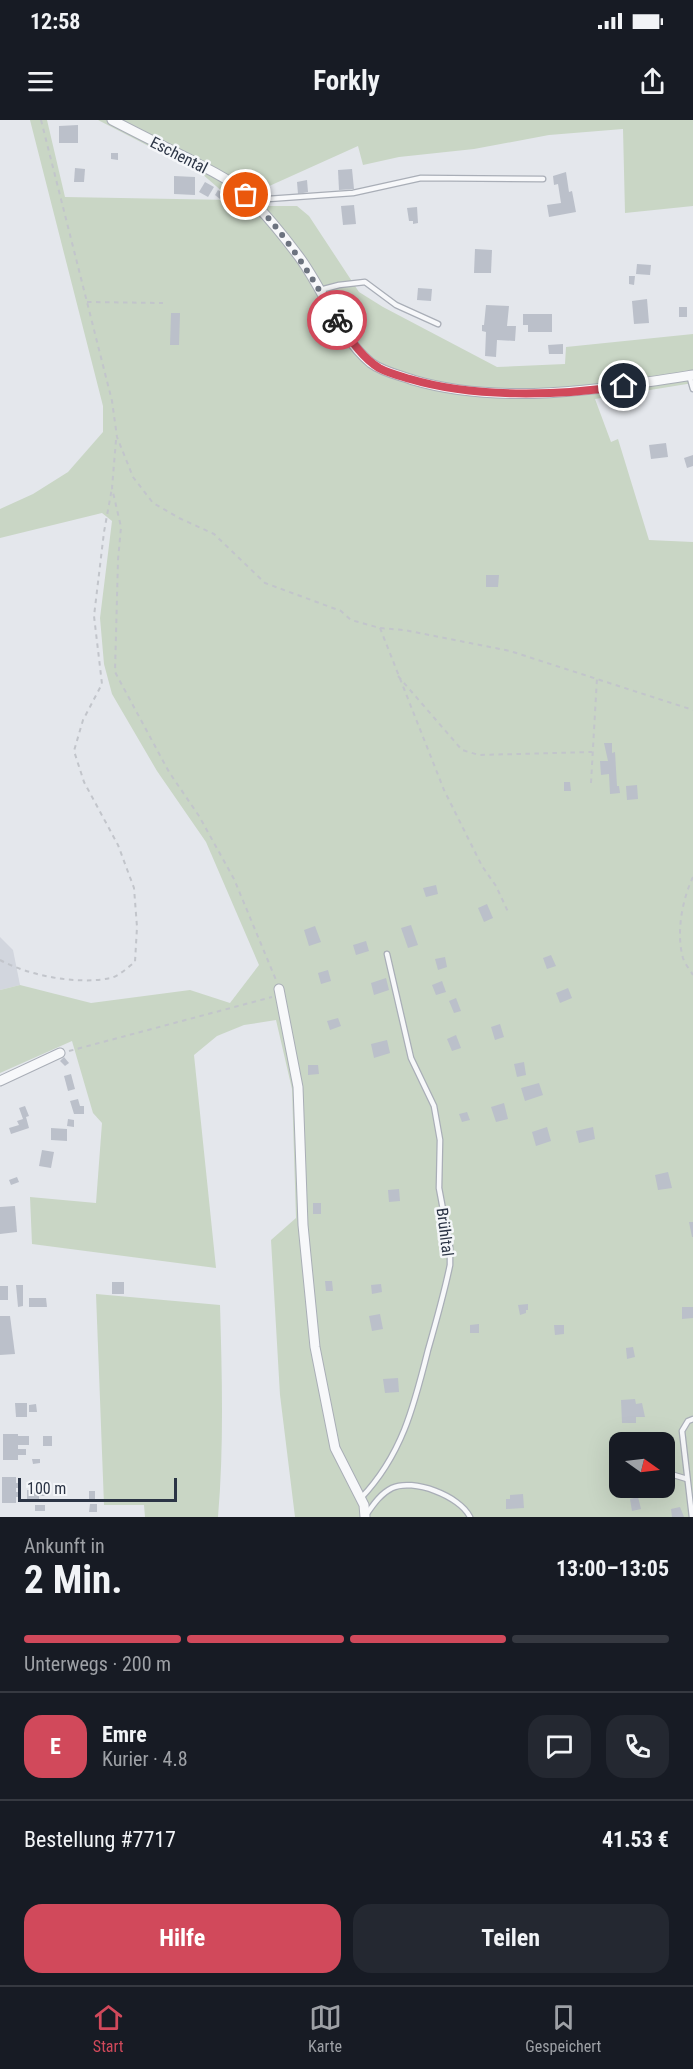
<!DOCTYPE html>
<html lang="de">
<meta charset="utf-8">
<style>
:root{--surface:#171b24;--page:#242831;--text:#f1f3f6;--muted:#9ea1a6;--line:#363941;--accent:#d1495b}
body{margin:0;font-family:"Roboto Condensed",sans-serif;background:var(--page);color:var(--text);height:100vh;display:flex;flex-direction:column;font-size:22px;white-space:nowrap}
*{box-sizing:border-box;margin:0}
p{font-size:20px;color:var(--muted)}
.icon{flex:none;width:33px;height:33px;fill:none;stroke:currentColor;stroke-width:2;stroke-linecap:round;stroke-linejoin:round}
.map{position:relative;height:1397px;overflow:hidden}
.drawer{display:flex;flex-direction:column;background:var(--surface);flex:1}
.drawer>*{flex:none}
.needle{width:39px;rotate:104deg}
.fabs{position:absolute;left:609px;top:1312px;display:grid;gap:12px}
.fabs a{display:grid;place-items:center;width:66px;height:66px;border-radius:12px;background:var(--surface);box-shadow:0 6px 24px #0002;font-size:30px}
.scale{position:absolute;left:18px;bottom:15px;width:159px;box-sizing:border-box;padding-left:6px;border:3px solid #2b3445;border-top:0;font-size:16px;line-height:21px;white-space:nowrap;color:#2b3445;-webkit-text-stroke:4px #f4f6f9;paint-order:stroke}
.pin{position:absolute;display:grid;place-items:center;width:51px;height:51px;color:#fff;margin:-26px;border:3px solid #fff;border-radius:50%;box-shadow:0 2px 6px #0007}
.courier{position:absolute;display:grid;place-items:center;width:60px;height:60px;margin:-30px;border:4px solid #d1495b;border-radius:50%;background:#fff;color:#222;box-shadow:0 2px 8px #0007}
.overview em{font-style:normal;font-weight:700}
.overview div{display:flex;flex-direction:column-reverse}
.overview{display:flex;align-items:center;justify-content:space-between;height:102px;padding:0 24px}
h1{font-size:39px;font-weight:700;line-height:45px}
.bar{display:grid;grid-template-columns:repeat(4,1fr);gap:9px 6px;align-content:center;height:72px;padding:0 24px}
.bar i{height:8px;border-radius:4px;background:var(--line)}
.bar .current{background:var(--accent)}
.bar p{grid-column:span 4}
.line{display:flex;align-items:center;gap:15px;padding:0 24px;border-top:2px solid var(--line)}
.line div{flex:1}
.round{display:grid;place-items:center;flex:none;width:63px;height:63px;border-radius:18px;background:var(--page)}
.cta{display:flex;gap:12px;margin-top:auto;padding:12px 24px}
.cta a{flex:1;height:69px;border-radius:18px;background:var(--accent);color:#fff;font-size:24px;font-weight:700;line-height:69px;text-align:center}
.cta a+a{background:var(--page);color:var(--text)}
.status{display:flex;justify-content:space-between;align-items:center;height:42px;padding:0 30px;background:var(--surface);direction:ltr}
.status svg{height:16px;fill:currentColor}
header{display:flex;justify-content:space-between;align-items:center;height:78px;padding:0 24px;background:var(--surface);font-size:27px;font-weight:700}
.menu{display:flex;justify-content:space-around;align-items:center;height:84px;border-top:2px solid var(--line);background:var(--surface);font-size:16px;color:var(--muted)}
.menu a{display:grid;justify-items:center;gap:3px}
.menu .current{color:var(--accent)}
.map>svg:first-child{display:block}
</style>
<div class="status"><b>12:58</b><svg viewBox="0 0 49 12"><path d="M0 12V9h3v3zM5 12V6h3v6zM10 12V3h3v9zM15 12V0h3v12zM26 1h20v11H26zM47 4h2v5h-2z"/></svg></div>
<header><svg class="icon" aria-label="menu" viewBox="0 0 24 24"><path d="M4 6h16M4 12h16M4 18h16"/></svg>Forkly<svg class="icon" aria-label="share" viewBox="0 0 24 24"><path d="M12 15V3M7 8l5-5 5 5M5 13v7h14v-7"/></svg></header>
<div class="map">
<svg width="693" height="1397" viewBox="0 0 693 1397">
<rect width="100%" height="100%" fill="#e4e7ec"/>
<!-- built -->
<polygon fill="#d2d6de" points="0,817 13,830 20,865 0,870"/>
<!-- green -->
<g fill="#c9d6c5" fill-rule="evenodd">
<path d="M30,0H47L65,77L232,80L201,53L98,0H693V86L625,93L623,9L549,15L474,29L399,37L363,45L358,26L256,72L267,86H297L309,96L359,172L383,187L497,247L565,244L566,227L693,214V263L595,279L611,322L618,319L649,420L693,422V1397H295L280,1275L271,1120L296,1098L292,969L276,900L244,905L217,916L194,935L216,1148L32,1124L30,1077L96,1083L102,1003L93,993L72,921L0,953V870L20,865L91,883L190,870L230,883L259,845L206,722L157,651L112,574L104,544L100,498L112,401L102,393L0,418V389L33,374L68,352L103,312V286ZM620,1323H664V1368H620Z"/>
<path d="M96,1174L220,1185C222,1256 224,1326 218,1397H145L144,1385H104Z"/>
</g>
<!-- building -->
<g fill="#bbc0ca">
<polygon points="78,5 78,23 59,23 59,6"/>
<polygon points="111,33 118,33 118,40 111,39"/>
<polygon points="75,48 85,49 84,62 74,62"/>
<polygon points="352,49 354,69 339,70 338,50"/>
<polygon points="566,52 569,72 572,71 576,92 549,97 547,85 561,83 558,64 554,65 553,56"/>
<polygon points="174,56 195,57 195,75 174,74"/>
<polygon points="307,60 308,72 298,74 297,62"/>
<polygon points="205,62 214,67 208,77 199,72"/>
<polygon points="218,70 223,73 220,79 215,75"/>
<polygon points="354,85 356,104 343,105 341,86"/>
<polygon points="417,87 418,103 413,104 413,101 409,101 407,88"/>
<polygon points="475,129 492,130 491,153 474,153"/>
<polygon points="637,144 651,145 650,155 636,154"/>
<polygon points="629,156 635,156 634,165 629,164"/>
<polygon points="418,168 432,169 431,181 417,180"/>
<polygon points="647,179 649,203 634,204 632,181"/>
<polygon points="486,185 509,186 507,206 516,206 515,221 497,220 496,237 485,236 486,212 482,211 482,205 484,205"/>
<rect x="679" y="187" width="8" height="10"/>
<polygon points="171,193 180,193 179,225 170,225"/>
<polygon points="523,194 552,194 552,212 528,212 528,205 523,205"/>
<polygon points="563,224 563,234 549,234 548,225"/>
<polygon points="666,323 668,337 651,339 649,325"/>
<polygon points="693,335 693,346 687,348 684,338"/>
<polygon points="486,455 499,455 498,467 486,467"/>
<polygon points="604,623 612,623 612,633 615,632 617,666 619,666 620,673 610,674 609,654 601,655 600,641 608,641"/>
<polygon points="564,662 570,662 571,671 564,671"/>
<polygon points="637,665 638,679 627,680 626,666"/>
<polygon points="436,765 438,774 426,777 423,768"/>
<polygon points="487,784 493,798 484,802 478,788"/>
<polygon points="411,805 418,825 408,828 401,808"/>
<polygon points="315,806 321,822 309,826 304,810"/>
<polygon points="366,821 369,831 356,835 353,825"/>
<polygon points="551,835 556,846 547,849 543,838"/>
<polygon points="445,837 447,847 438,850 435,839"/>
<polygon points="328,850 331,861 321,864 318,853"/>
<polygon points="386,858 389,870 374,875 371,863"/>
<polygon points="442,861 446,872 436,875 432,865"/>
<polygon points="568,868 572,878 560,883 556,873"/>
<polygon points="456,878 461,891 454,893 449,881"/>
<polygon points="338,898 341,906 330,910 327,901"/>
<polygon points="500,904 504,917 495,920 491,907"/>
<polygon points="456,915 461,928 452,931 447,919"/>
<polygon points="387,920 390,933 374,938 371,924"/>
<polygon points="64,937 69,943 65,946 60,941"/>
<polygon points="524,942 526,955 517,957 514,944"/>
<polygon points="308,945 318,945 319,954 308,955"/>
<polygon points="71,954 75,969 68,971 64,956"/>
<polygon points="539,963 543,975 525,981 521,968"/>
<polygon points="78,979 80,986 84,986 84,994 74,994 70,981"/>
<polygon points="504,983 508,999 496,1002 491,987"/>
<polygon points="25,986 29,996 26,997 29,1008 11,1014 9,1008 19,1005 17,1001 23,999 19,988"/>
<polygon points="467,992 470,1000 462,1002 459,994"/>
<polygon points="68,999 74,1000 74,1007 67,1006"/>
<polygon points="547,1007 551,1021 536,1026 532,1012"/>
<polygon points="593,1007 595,1019 579,1023 576,1011"/>
<polygon points="51,1008 67,1009 67,1021 51,1020"/>
<polygon points="42,1030 54,1032 51,1048 39,1046"/>
<polygon points="668,1052 672,1068 658,1070 655,1055"/>
<polygon points="17,1057 19,1062 11,1065 9,1060"/>
<polygon points="399,1069 400,1081 389,1082 388,1070"/>
<rect x="313" y="1083" width="8" height="11"/>
<polygon points="15,1086 17,1112 0,1114 0,1087"/>
<polygon points="689,1102 693,1102 693,1117 692,1117"/>
<polygon points="325,1161 332,1161 333,1171 326,1171"/>
<rect x="112" y="1162" width="12" height="12"/>
<polygon points="381,1164 382,1172 372,1174 371,1165"/>
<polygon points="16,1165 23,1165 23,1186 18,1187"/>
<rect x="0" y="1166" width="8" height="14"/>
<polygon points="29,1178 46,1178 47,1187 29,1187"/>
<polygon points="528,1184 528,1190 526,1190 526,1193 520,1195 518,1185"/>
<polygon points="682,1187 693,1187 693,1198 682,1199"/>
<polygon points="380,1194 383,1209 372,1211 369,1196"/>
<polygon points="0,1196 10,1196 15,1234 0,1235"/>
<polygon points="479,1204 479,1213 470,1213 470,1205"/>
<polygon points="554,1205 564,1205 564,1214 555,1215"/>
<polygon points="633,1227 635,1237 627,1239 626,1228"/>
<polygon points="398,1258 399,1272 385,1273 383,1259"/>
<polygon points="635,1279 636,1284 642,1283 645,1297 636,1297 636,1303 622,1303 621,1280"/>
<polygon points="15,1283 27,1283 27,1297 16,1297"/>
<polygon points="36,1284 37,1292 29,1292 29,1285"/>
<polygon points="3,1314 18,1314 18,1316 29,1316 29,1325 18,1325 18,1329 26,1329 26,1335 18,1335 18,1340 3,1340"/>
<rect x="43" y="1316" width="9" height="10"/>
<polygon points="673,1333 675,1346 666,1347 665,1334"/>
<polygon points="32,1339 40,1339 40,1343 33,1344"/>
<polygon points="2,1357 16,1357 16,1363 19,1363 19,1368 16,1368 16,1372 19,1372 19,1377 16,1377 16,1383 2,1383"/>
<polygon points="27,1370 46,1370 46,1376 39,1376 39,1379 27,1379"/>
<rect x="89" y="1371" width="6" height="9"/>
<polygon points="523,1374 524,1388 506,1389 506,1379 510,1379 510,1375"/>
<polygon points="638,1377 641,1389 632,1391 630,1379"/>
<polygon points="90,1384 97,1384 97,1392 89,1392"/>
<rect x="35" y="1385" width="10" height="6"/>
<polygon points="680,1387 684,1397 672,1397 671,1389"/>
</g>
<g fill="none" stroke-linecap="round" stroke-linejoin="round">
<!-- lane casing -->
<g stroke="#a9aeb7" stroke-width="7">
<g id="lane">
<polyline points="256,85 268,79 353,73 421,58 543,59"/>
<polyline points="320,170 339,165 365,162 396,185 438,204"/>
<polyline points="689,255 693,269"/>
<polyline points="636,1323 637,1318"/>
<polyline points="664,1352 687,1359"/>
<path d="M361,1378C402,1335 414,1286 428,1230C436,1202 444,1174 450,1145V1127L439,1068L440,1020L434,986L411,938L387,834"/>
<path d="M366,1395C373,1385 380,1374 392,1368C413,1358 460,1376 470,1397"/>
<polyline points="692,1397 682,1311 688,1301 693,1299"/>
</g>
</g>
<!-- street casing -->
<g stroke="#a9aeb7" stroke-width="11">
<g id="street">
<path d="M112,0C137,13 163,26 189,39C205,48 222,55 236,66C259,85 279,110 297,134C323,167 338,216 371,243C383,252 399,255 413,260C501,286 604,269 693,255"/>
<polyline points="279,869 298,967 303,1105 315,1227 335,1328 364,1385 365,1397"/>
<polyline points="0,961 60,933"/>
</g>
</g>
<!-- path -->
<g stroke="#c2c5cb" stroke-width="2" stroke-dasharray="4.5 4.5" stroke-linecap="butt">
<polyline points="41,0 112,281 117,317 133,357 153,383 179,398 214,414 265,463 341,491 351,500 380,508 404,510 510,531 693,590"/>
<polyline points="87,182 163,183"/>
<polyline points="116,320 112,368 121,407 118,440 115,552 169,652 199,696 234,759 276,860"/>
<polyline points="380,508 444,670 482,746 496,766 509,794"/>
<polyline points="398,556 462,630 479,635 592,632"/>
<polyline points="591,663 597,558"/>
<path d="M693,757C682,780 676,813 683,838C685,844 690,850 693,855"/>
<path d="M0,840C30,856 77,865 111,858C119,856 128,847 135,842L137,807L134,768L118,725L84,662L74,631L83,600L102,564L94,496L104,412L112,368"/>
<polyline points="69,931 272,877"/>
</g>
<!-- lane -->
<use href="#lane" stroke="#f7f8fa" stroke-width="4.5"/>
<!-- street -->
<use href="#street" stroke="#f7f8fa" stroke-width="9"/>
</g>
<g fill="none" stroke-linecap="round" stroke-linejoin="round">
<!-- done -->
<path stroke="#6c737f" stroke-width="6" stroke-dasharray="0 10.8" d="M246,75C284,110 311,156 337,200"/>
<!-- route -->
<path stroke="#d1495b" stroke-width="8" d="M337,200C349,217 361,237 379,248C388,253 400,256 410,259C474,278 557,276 624,266"/>
</g>
<g text-anchor="middle" dominant-baseline="central" stroke-width="5" stroke-linejoin="round" paint-order="stroke">
<!-- street labels -->
<g font-size="16" fill="#2b3445" stroke="#f4f6f9">
<text transform="translate(179 35) rotate(27)">Eschental</text>
<text transform="translate(445 1112) rotate(83)">Brühltal</text>
</g>
</g>
</svg>
<div class="fabs">
<a><svg class="needle" viewBox="-14 -14 28 28"><path d="M0-13l5 13h-10z" fill="#e53935"/><path d="M0 13l5-13h-10z" fill="#9ea1a6"/></svg></a>
</div>
<div class="scale">100 m</div>
<div class="pin" style="left:246px;top:75px;background:#ea580c"><svg class="icon" aria-label="bag" viewBox="0 0 24 24"><path d="M5 8h14l-1 12H6zM9 8a3 3 0 0 1 6 0"/></svg></div>
<div class="pin" style="left:624px;top:266px;background:#1f2937"><svg class="icon" aria-label="home" viewBox="0 0 24 24"><path d="M3 11l9-7 9 7M6 9v11h12V9"/></svg></div>
<div class="courier" style="left:337px;top:200px"><svg class="icon" aria-label="bike" viewBox="0 0 24 24"><circle cx="6" cy="16" r="4"/><circle cx="18" cy="16" r="4"/><path d="M6 16l4-8h5l3 8M10 8l3 8H6M13 5h3"/></svg></div>
</div>
<section class="drawer">
<div class="overview"><div><h1>2 Min.</h1><p>Ankunft in</p></div><em>13:00–13:05</em></div>
<div class="bar"><i class="current"></i><i class="current"></i><i class="current"></i><i></i><p>Unterwegs · 200 m</p></div>
<div class="line" style="height:108px"><b class="round" style="background:var(--accent);color:#fff">E</b><div><b>Emre</b><p>Kurier · 4.8</p></div><a class="round"><svg class="icon" aria-label="chat" viewBox="0 0 24 24"><path d="M4 5h16v11H9l-5 4z"/></svg></a><a class="round"><svg class="icon" aria-label="phone" viewBox="0 0 24 24"><path d="M5 4h4l2 5-3 2q2 4 5 5l2-3 5 2v4C11 20 4 13 5 4z"/></svg></a></div>
<div class="line" style="height:78px"><div>Bestellung #7717</div><b>41.53 €</b></div>
<div class="cta"><a>Hilfe</a><a>Teilen</a></div>
</section>
<nav class="menu">
<a class="current"><svg class="icon" aria-label="home" viewBox="0 0 24 24"><path d="M3 11l9-7 9 7M6 9v11h12V9"/></svg>Start</a>
<a><svg class="icon" aria-label="map" viewBox="0 0 24 24"><path d="M3 6l6-2 6 2 6-2v14l-6 2-6-2-6 2zM9 4v14M15 6v14"/></svg>Karte</a>
<a><svg class="icon" aria-label="saved" viewBox="0 0 24 24"><path d="M7 4h10v16l-5-4-5 4z"/></svg>Gespeichert</a>
</nav>
